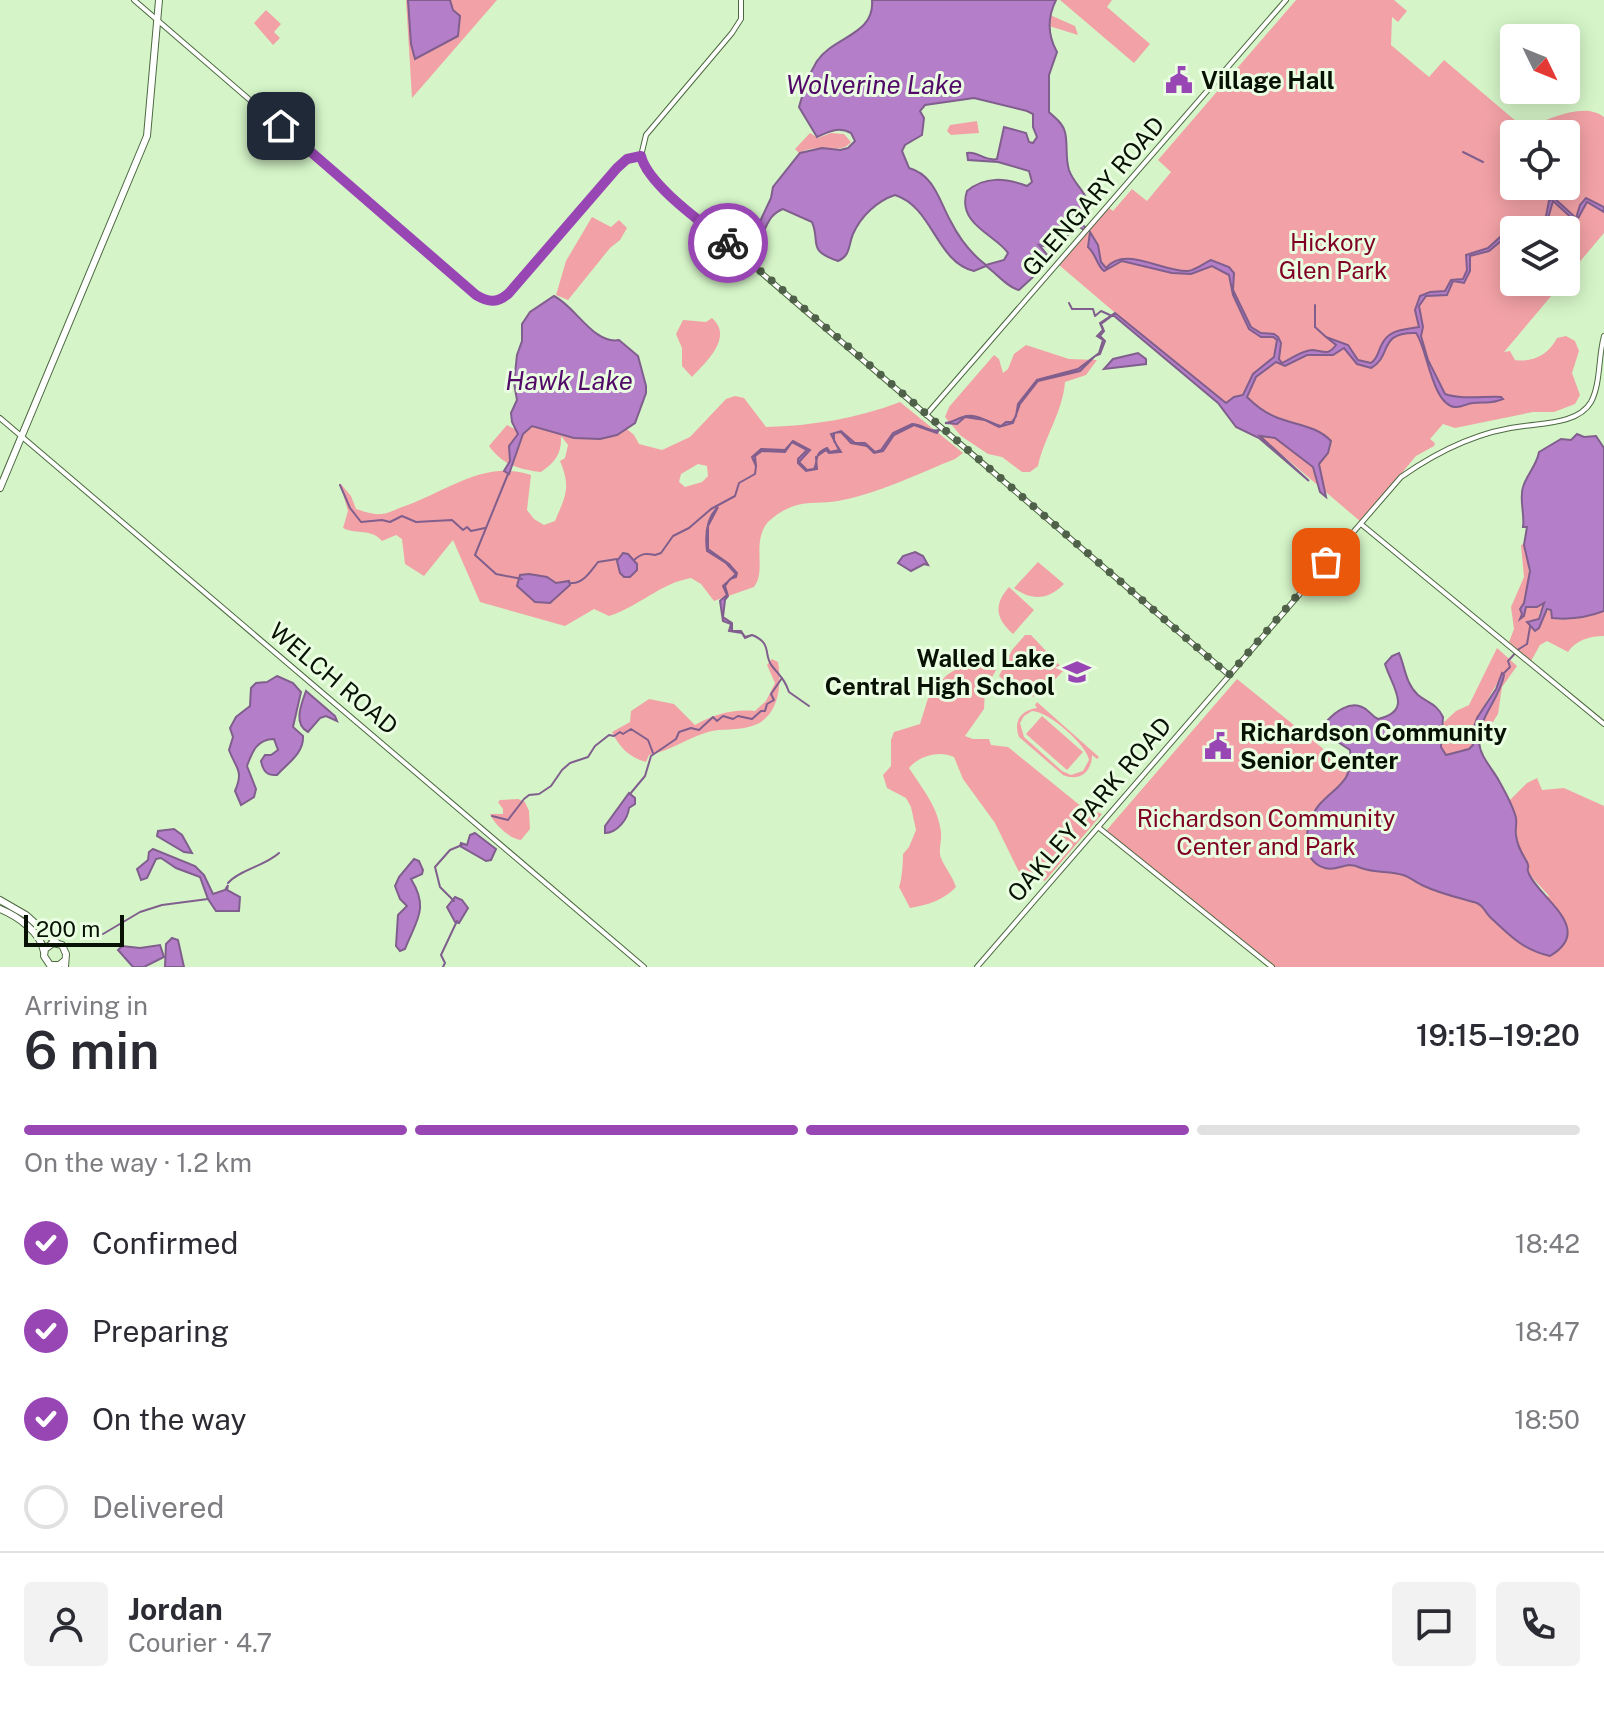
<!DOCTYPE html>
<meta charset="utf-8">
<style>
:root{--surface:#fff;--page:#f2f2f3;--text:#2b2b33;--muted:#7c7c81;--line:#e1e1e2;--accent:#9946b5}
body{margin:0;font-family:"Public Sans",sans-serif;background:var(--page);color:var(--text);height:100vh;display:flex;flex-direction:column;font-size:30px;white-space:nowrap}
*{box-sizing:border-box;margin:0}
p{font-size:26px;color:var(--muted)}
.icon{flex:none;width:44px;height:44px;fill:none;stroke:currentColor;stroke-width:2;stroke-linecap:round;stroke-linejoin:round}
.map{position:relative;height:967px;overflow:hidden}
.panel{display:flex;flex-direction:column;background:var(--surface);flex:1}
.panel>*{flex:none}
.needle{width:52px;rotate:133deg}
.fabs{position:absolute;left:1500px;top:24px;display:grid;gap:16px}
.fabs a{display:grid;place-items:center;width:80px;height:80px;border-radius:8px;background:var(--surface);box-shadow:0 4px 20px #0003;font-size:40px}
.scale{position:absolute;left:24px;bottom:20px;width:100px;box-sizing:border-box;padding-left:8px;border:4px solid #081204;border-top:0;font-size:22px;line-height:28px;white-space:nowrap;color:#081204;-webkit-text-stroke:6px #eafee2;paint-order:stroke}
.pin{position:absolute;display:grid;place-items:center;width:68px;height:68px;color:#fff;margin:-34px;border-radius:16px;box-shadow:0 4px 12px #0006}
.courier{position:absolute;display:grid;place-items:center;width:80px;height:80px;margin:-40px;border:6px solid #9946b5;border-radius:50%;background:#fff;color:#222;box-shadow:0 2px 10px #0007}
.overview em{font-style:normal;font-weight:600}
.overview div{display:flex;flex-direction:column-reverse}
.overview{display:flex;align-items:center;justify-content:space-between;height:136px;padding:0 24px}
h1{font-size:52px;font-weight:600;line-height:60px}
.bar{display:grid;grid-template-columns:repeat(4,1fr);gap:12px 8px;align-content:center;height:96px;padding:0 24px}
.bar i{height:10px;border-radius:6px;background:var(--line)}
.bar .selected{background:var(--accent)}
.bar p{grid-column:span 4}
.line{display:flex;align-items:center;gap:20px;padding:0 24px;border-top:2px solid var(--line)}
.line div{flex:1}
.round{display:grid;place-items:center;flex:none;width:84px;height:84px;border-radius:8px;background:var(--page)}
ol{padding:0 24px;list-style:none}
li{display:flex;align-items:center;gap:24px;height:88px}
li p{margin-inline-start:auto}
li .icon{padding:8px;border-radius:50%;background:var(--accent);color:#fff;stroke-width:4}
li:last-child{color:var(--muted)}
li i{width:44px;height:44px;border:4px solid var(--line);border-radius:50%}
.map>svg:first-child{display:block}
</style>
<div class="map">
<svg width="1604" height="967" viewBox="0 0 1604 967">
<rect width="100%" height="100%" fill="#d5f5c8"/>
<!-- green -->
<g fill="#f2a2a6" fill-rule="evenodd">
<polygon points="406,0 497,0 412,98"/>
<polygon points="1060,0 1112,0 1107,7 1150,44 1134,63"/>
<path d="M1296,0H1394L1407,11L1398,22L1392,17L1391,45L1429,77L1444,60L1531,134H1514V186H1566V134H1537L1533,125C1553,118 1584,102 1604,117V233L1566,278V230H1514V282H1563L1504,352L1510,351L1515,360C1533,363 1549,354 1557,338L1566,336L1575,341L1579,351L1572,373L1580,395L1575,404L1554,412H1533L1455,428L1443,424L1430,439L1435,443L1434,446L1416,456L1361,522L1059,265L1109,208L1113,211L1132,189L1147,201L1171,172L1158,160Z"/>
<polygon points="266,10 281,24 274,32 280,38 273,45 254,23"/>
<polygon points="1050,15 1075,26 1078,35 1049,26"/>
<polygon points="977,121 979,133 951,135 947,131 950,125"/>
<path d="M810,133L818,138L831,133L844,134L851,142C840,156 819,142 799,153L795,149Z"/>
<polygon points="592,217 611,227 619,220 627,228 620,240 610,248 568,300 556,295 566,261"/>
<path d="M712,318C734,337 706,362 692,377L682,366V348L676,334L683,320L706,322Z"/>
<path d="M1026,345L1069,359L1097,360L1086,375L1065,382C1063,411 1044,438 1038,466L1030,472H1022L1002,457L988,454L961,436L945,417L949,407L994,355L999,359L1003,373L1008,369L1014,354Z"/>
<path d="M735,396L744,398L766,427C812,426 858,418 900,402L963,453L955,459C917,474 878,494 838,501C824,504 808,501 794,506C785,509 775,515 768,522C751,542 767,571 754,587L714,601L701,584L691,578C661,583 638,607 609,616L594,609L565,626L480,602L453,540L424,576L405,564L402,539L396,535L382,541C371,528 357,535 343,528L348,511L340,483L351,496L356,509C363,511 373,515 381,514C388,514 398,508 405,506C447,491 485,459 531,475L527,510L534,519L544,525L555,521C566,495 571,487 560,461L565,458L568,445L561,436C562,454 555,462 541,472C518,469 503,465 489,446L507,425C518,431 525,435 534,425C568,435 592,448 627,429L634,435L639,444L662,450L690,437L726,399ZM698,464L707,466L708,476L702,482L685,487L679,482L681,474ZM529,574L547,577L556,583L566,581L570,585L550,602H535L517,586L520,575Z"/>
<path d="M1524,544C1529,564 1534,591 1520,609L1522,615L1524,616L1526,608L1543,603L1546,605L1539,613L1540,617L1535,621L1529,620L1528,624L1538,630L1544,614L1550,609L1552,619C1571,620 1586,618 1604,611V636C1590,636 1576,640 1568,652L1547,641L1540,645L1531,661L1509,642L1514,629L1511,607L1524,577L1521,545Z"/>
<path d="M1038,562L1064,584C1048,600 1032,601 1014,588Z"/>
<path d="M1009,587L1034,610L1013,634C996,619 993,605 1009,587Z"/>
<polygon points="1025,635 1031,635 1064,670 1039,696 1023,697 999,676 1012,650"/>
<polygon points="1497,648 1517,666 1502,687 1498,714 1479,744 1482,722 1499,693 1503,673 1477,718 1470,738 1473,745 1469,749 1446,755 1441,747 1443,723 1456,711 1469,705"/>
<path d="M983,652L990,654L996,670L985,690L984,709L965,736L973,739H989L991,745L1008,747L1082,807L1102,814L1045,881L1032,876H1021L995,823L963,779L954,757C939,750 919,756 909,768C922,788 938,807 941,832C942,840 938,851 941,858C945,868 952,875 956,887C944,900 928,905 910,908L899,887C902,880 903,861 903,854L909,847L916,830L911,807L906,798L887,788L883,775L891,766V740L894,732L920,724L930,692L947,675Z"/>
<path d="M772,659L778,662C782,685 779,718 752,726C738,731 722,728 708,732C688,738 670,751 649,755L646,762C629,757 620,748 612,732L630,722L631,711L649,699L674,704L695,725C715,714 732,709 755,711L766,701L775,683L767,665Z"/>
<path d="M1237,679L1462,861L1550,897L1529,874C1528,865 1521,859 1519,850C1515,834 1517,819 1509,801L1527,783L1537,778L1542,790L1564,788L1604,806V967H1275L1105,832Z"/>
<path d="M1037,702L1099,757L1097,759L1092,755C1092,772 1079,782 1063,775L1019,737C1013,721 1021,710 1037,708L1035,705ZM1032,711C1048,711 1087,745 1089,760L1083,771L1071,775L1062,771L1024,737L1020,723L1024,716Z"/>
<polygon points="1042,716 1083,752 1067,770 1026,734"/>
<path d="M518,799L525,802L529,811L530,829L521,840C510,839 494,824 490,814H503V809L498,802L500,800Z"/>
</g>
<!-- water -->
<g fill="#b47ec8" stroke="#805e8d" stroke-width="2" fill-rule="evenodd">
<polygon points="408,0 450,0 453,10 460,16 458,36 415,59 411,44"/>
<path d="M872,0H1056C1047,18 1048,36 1057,52L1049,75V112C1055,118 1063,123 1065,132C1068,144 1065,157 1069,170C1074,185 1088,192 1089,209L1081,223L1086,228L1084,230L1078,226L1053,248L1039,245L1049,257L1034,276L1019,290C1008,288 996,273 986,266L974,271C936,262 933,207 895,195C877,201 861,216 853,234C848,246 851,255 838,261C806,250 821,243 812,222L783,209C765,216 768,232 753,246L749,245L771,198L773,187L800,153L822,148L840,150L848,148L855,141L851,133C838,126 828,132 817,137L799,107C803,92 809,74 817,61C834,36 875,35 872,0ZM974,98L1027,111L1033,114V127L1037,137L1033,143L1029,142L1026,133L1004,127L997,159C984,162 977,150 967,153L968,160L998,162L1029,171L1032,182L1027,186C1005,178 985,176 967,191C956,224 996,235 1008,253L1004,260L986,265C970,253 959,238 950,220C939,200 934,175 909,168L902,151L905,145L922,135L924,118L920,111L925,105Z"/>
<polygon points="1554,198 1576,218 1580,205 1586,198 1604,207 1604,212 1587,202 1576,222 1553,201 1547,222 1532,230 1546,216 1549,201"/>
<path d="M1517,227L1523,230H1514L1489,251L1470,256V271L1464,283L1453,281L1447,295L1426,296L1419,306L1423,327L1421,336L1428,360L1445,394C1462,400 1485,396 1501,397L1503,399C1487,405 1488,401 1473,403C1468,403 1461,408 1455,407C1432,405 1427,347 1416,333C1377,332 1393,356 1371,368L1357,364L1344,348L1333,355H1307L1285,366L1276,362L1256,377L1247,397C1255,405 1267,414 1278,418C1296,425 1317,426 1331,441L1328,453L1319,464L1326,497L1320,492L1313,467L1275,438L1260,436L1309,481L1259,438L1236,427L1218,403L1113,315L1101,324L1104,331L1100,336L1105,341L1100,354L1095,356L1080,371L1038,381L1020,404L1013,423L999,427L985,420L965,417L957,424L945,423C954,422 954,420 963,417C975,412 990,423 1001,426L1006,422H1012L1016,416L1018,404L1037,380L1078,369L1099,353L1103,340L1097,336L1103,330L1100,323L1115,313L1226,403L1234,397L1243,395L1253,374L1274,357L1277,340L1273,337H1261L1249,329L1233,295L1229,275L1212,266L1191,274L1172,273L1122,261L1104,271C1097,266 1096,254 1088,247L1090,232L1098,245L1101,262L1106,268C1125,245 1162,272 1188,271C1196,270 1204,263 1211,260L1229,267L1234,273L1233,290L1251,327L1261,333L1274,334L1278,337L1281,343L1279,359L1282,363C1292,359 1301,350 1313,350C1324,351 1328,356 1336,345L1326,337L1348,345L1358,360L1371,363C1378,358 1377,354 1381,346C1388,329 1403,330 1419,327L1415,310L1420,296L1430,292L1445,291L1451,280L1463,279L1467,270L1466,255L1488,248L1509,229Z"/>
<path d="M554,296C575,306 594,345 619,340L638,356L646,386V393L635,423L617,435L600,439L574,438L532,426L523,434L509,474L504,471L510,461L509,446L518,434L512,422L511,413L517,400L514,383L517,355L522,341V324L530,312Z"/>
<polygon points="1138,353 1146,359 1146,364 1104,369 1113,359"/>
<path d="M912,424C923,424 929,433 939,430L937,433L914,425L894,435L883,451L874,453L867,446L851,443L841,432L834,433V441L841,452L829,453L826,450L816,457L817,469L806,471L798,463V459L807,450L792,442L785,452L762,451L755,456L756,466L752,457L761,449L785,450L793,441L810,450L799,462L807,470L814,469C819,459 813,454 827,448L830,452L839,450L831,434L841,431L855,443H865L875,452L881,450L893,433Z"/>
<path d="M1577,434L1584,437L1596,436L1604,448V611C1586,618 1571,620 1552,618L1551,610L1547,609L1539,628L1535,631L1527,622L1539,619L1544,603L1537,607H1526L1524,616L1520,619L1522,614L1520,609L1524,603L1530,571L1524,545L1527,527H1523C1525,514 1519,499 1523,487C1527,474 1537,465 1539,452L1561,439L1571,440Z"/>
<path d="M718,507L708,526V549L729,564L737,573L736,577L730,579L725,586L728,596L725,600L723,617L732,623V631H741L745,637L752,635L745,638L742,633L729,631L731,624L723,621L720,601L727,595L723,586L736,574L726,563L707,551C705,535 706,518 718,507Z"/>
<polygon points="915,552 923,556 928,565 924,564 911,571 898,563 903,556"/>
<polygon points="623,553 628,554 637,564 637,570 630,577 624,577 620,573 617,561"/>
<polygon points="529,574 547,577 556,583 569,581 570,585 550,603 535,602 517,586 520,575"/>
<path d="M1399,653C1405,666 1405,683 1418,695C1428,703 1437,704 1443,717L1441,747L1446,755L1469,749L1473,745L1470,739L1477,718L1496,689L1502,673L1504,675C1500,699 1478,717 1479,742C1480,756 1491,767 1498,779C1504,790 1513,805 1516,818C1517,824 1515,830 1516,835C1517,846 1522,853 1527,862C1531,871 1525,865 1529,874C1539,898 1596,929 1550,956C1523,950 1509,935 1490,917C1483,910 1485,907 1477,903C1460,898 1441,894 1424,886C1417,883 1410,877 1403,875C1389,871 1375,873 1361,868C1357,866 1353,865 1349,865C1340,866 1334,871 1325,868C1298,860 1305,822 1319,805C1336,786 1354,782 1350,750L1332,738L1327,721C1335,712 1350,701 1362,707C1370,710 1371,716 1378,719C1414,711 1392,687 1385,664L1392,656Z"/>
<path d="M277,676L293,683L301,692L293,727L303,736C304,753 288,763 277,775C267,776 263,771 261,761L265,755H271L278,750L274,739C257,739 252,752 247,766L256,789L254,797L241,805L235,791C244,770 236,769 229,750L233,737L230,728L236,717L250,706L251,688L256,683L267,682Z"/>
<path d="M306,691L335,716L337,721L326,716L320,718L308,732C293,724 301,705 306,691Z"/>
<path d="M629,793L635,798V804L629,808C628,819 617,833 605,833V826Z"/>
<polygon points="174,829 182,835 192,853 184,852 157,836 158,831"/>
<polygon points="475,833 496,849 491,860 486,861 460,846 461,843 467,845 470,835"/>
<polygon points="153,849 195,866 204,875 213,894 225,890 228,885 227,890 240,897 239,911 216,911 208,899 200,877 176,868 161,858 156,859 147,878 141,880 137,869 148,860 149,852"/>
<path d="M414,859L419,861L423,870L422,874L411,879C429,908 417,919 405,949L400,951L396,946L398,915L407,906L400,899L395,886L399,877Z"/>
<polygon points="455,897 462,900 468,908 459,923 455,922 447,907"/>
<polygon points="172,938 178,940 184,967 165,967 166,944"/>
<polygon points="160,945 164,957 144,967 133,967 118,950 122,946 140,948"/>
</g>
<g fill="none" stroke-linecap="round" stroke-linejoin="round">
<!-- stream -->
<g stroke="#805e8d" stroke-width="2">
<polyline points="1463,152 1483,162"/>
<polyline points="1069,303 1072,309 1093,309 1095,316 1101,311 1110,315"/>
<polyline points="1315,305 1315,327 1326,337"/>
<polyline points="508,474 475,555 496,574 522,579"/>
<polyline points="340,485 350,508 361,522 382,520 390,522 402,516 416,522 452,520 463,530 467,527 471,531 485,528"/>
<path d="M634,560C642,553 646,553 655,555L661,553L673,536L689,528L711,509L735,496L739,483L755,474L756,466"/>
<path d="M571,583C583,584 591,571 598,562L617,559"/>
<path d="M752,635C773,643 763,655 772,666C780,676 785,680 789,692L809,706"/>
<polyline points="1503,674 1510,667 1508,661 1519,649 1527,644 1530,627"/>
<polyline points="630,794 645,776 651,756 676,739 679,732 691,728 699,730 713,717 717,721 723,716 733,719 738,716 752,719 761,711 765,711 767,704 774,700 771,694 782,678"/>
<polyline points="492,816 508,820 524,799 529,795 539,794 551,786 562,770 570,763 588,757 595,746 609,735 614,736 620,732 623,734 631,729 648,740 653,753"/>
<path d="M228,883C239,870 265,866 279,853"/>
<polyline points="454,901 440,887 435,867 450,850 462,845"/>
<polyline points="103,934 140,912 162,905 208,899"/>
<polyline points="443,967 445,963 441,955 457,921"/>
</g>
<!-- minor casing -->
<g stroke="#4d6841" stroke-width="6">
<g id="minor">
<path d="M134,0L476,295C489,303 498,303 509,293L620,164L627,159L641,156"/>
<polyline points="741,0 741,19 732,33 646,135 641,156 645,170 658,184 1229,675"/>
<polyline points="926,415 1286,0"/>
<polyline points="0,418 644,967"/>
<polyline points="1361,524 1604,724"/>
<polyline points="1098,827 1272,967"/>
<path d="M977,967L1401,477C1438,451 1478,431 1524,426C1545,423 1579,423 1591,402C1601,383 1598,357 1604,336"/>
</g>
</g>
<!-- major casing -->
<g stroke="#4d6841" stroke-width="8">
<g id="major">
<polyline points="0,488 147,136 159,0"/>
<polyline points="0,900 26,915 57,943"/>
<path d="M0,909C17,916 41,932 44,952"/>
<polyline points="64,961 59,965 50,965 44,956 45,949 53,943 62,945 66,954 65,967"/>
</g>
</g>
<!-- minor -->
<use href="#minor" stroke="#fff" stroke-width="4"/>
<!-- major -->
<use href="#major" stroke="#fff" stroke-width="6"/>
</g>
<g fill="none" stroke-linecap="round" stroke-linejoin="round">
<!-- done -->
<polyline stroke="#506149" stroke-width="8" stroke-dasharray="0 14.4" points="728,243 1229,675 1326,562"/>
<!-- route -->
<path stroke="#9946b5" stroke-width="10" d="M281,126L476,295C489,303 498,303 509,293L617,168L627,159L641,156C648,185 704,224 728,243"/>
</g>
<!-- icons -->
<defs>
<g id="civic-bare" transform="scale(2.16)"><path d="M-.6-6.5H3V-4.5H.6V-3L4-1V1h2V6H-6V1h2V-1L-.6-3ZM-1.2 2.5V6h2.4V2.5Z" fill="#9946b5" stroke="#eafee2" stroke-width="2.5" paint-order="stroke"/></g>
<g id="school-bare" transform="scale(2.16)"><path d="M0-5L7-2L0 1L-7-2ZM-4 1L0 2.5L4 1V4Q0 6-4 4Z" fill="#9946b5" stroke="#eafee2" stroke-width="2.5" paint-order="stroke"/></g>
</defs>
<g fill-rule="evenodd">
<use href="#civic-bare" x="1179" y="80"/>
<use href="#school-bare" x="1077" y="672"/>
<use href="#civic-bare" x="1218" y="746"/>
</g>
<g text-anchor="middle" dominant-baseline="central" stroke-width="6" stroke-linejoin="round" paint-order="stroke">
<!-- poi labels -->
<g font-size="24" font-weight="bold" fill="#081204" stroke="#eafee2" text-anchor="start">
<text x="1201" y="80">Village Hall</text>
<text x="1055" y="658" text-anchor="end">Walled Lake<tspan x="1055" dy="28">Central High School</tspan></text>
<text x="1240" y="732">Richardson Community<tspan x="1240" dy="28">Senior Center</tspan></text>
</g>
<!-- street labels -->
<g font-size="24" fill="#081204" stroke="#eafee2">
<text transform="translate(1093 196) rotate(-49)">GLENGARY ROAD</text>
<text transform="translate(334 678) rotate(40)">WELCH ROAD</text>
<text transform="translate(1089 809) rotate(-49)">OAKLEY PARK ROAD</text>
</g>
<!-- park labels -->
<g font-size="24" fill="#7f0024" stroke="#eafee2">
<text x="1333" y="242">Hickory<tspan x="1333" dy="28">Glen Park</tspan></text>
<text x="1266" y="818">Richardson Community<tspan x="1266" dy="28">Center and Park</tspan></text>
</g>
<!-- water labels -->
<g font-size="26" font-style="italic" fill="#520a68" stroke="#eafee2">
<text x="874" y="84">Wolverine Lake</text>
<text x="569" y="380">Hawk Lake</text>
</g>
</g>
</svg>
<div class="fabs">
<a><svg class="needle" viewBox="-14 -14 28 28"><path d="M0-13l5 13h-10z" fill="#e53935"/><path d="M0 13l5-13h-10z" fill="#7c7c81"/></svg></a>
<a><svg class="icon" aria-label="locate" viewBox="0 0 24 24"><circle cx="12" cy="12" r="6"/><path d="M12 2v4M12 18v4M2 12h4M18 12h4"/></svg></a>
<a><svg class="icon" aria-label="layers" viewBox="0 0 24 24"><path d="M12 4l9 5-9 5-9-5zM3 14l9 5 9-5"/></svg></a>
</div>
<div class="scale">200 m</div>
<div class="pin" style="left:1326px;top:562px;background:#ea580c"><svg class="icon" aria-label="bag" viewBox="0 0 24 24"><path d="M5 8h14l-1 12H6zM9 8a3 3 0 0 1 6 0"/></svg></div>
<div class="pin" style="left:281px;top:126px;background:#1f2937"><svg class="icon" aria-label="home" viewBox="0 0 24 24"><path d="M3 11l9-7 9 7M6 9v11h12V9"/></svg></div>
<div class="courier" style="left:728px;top:243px"><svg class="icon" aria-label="bike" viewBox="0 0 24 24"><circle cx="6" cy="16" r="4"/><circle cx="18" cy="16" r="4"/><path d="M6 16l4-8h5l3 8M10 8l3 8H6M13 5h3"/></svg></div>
</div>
<section class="panel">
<div class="overview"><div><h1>6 min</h1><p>Arriving in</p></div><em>19:15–19:20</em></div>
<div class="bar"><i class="selected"></i><i class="selected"></i><i class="selected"></i><i></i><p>On the way · 1.2 km</p></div>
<ol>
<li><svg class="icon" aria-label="check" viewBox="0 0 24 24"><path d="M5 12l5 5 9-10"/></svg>Confirmed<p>18:42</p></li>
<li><svg class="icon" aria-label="check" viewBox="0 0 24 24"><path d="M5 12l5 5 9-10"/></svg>Preparing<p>18:47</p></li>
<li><svg class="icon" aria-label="check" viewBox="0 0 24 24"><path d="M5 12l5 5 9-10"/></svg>On the way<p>18:50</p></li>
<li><i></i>Delivered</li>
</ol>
<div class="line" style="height:144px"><a class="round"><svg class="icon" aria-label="person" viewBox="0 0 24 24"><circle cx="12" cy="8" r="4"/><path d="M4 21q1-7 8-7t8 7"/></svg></a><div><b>Jordan</b><p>Courier · 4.7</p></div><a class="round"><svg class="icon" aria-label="chat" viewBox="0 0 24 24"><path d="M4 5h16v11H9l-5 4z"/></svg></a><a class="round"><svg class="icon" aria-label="phone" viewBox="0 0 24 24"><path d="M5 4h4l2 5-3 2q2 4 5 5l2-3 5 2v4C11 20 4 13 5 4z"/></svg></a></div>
</section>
